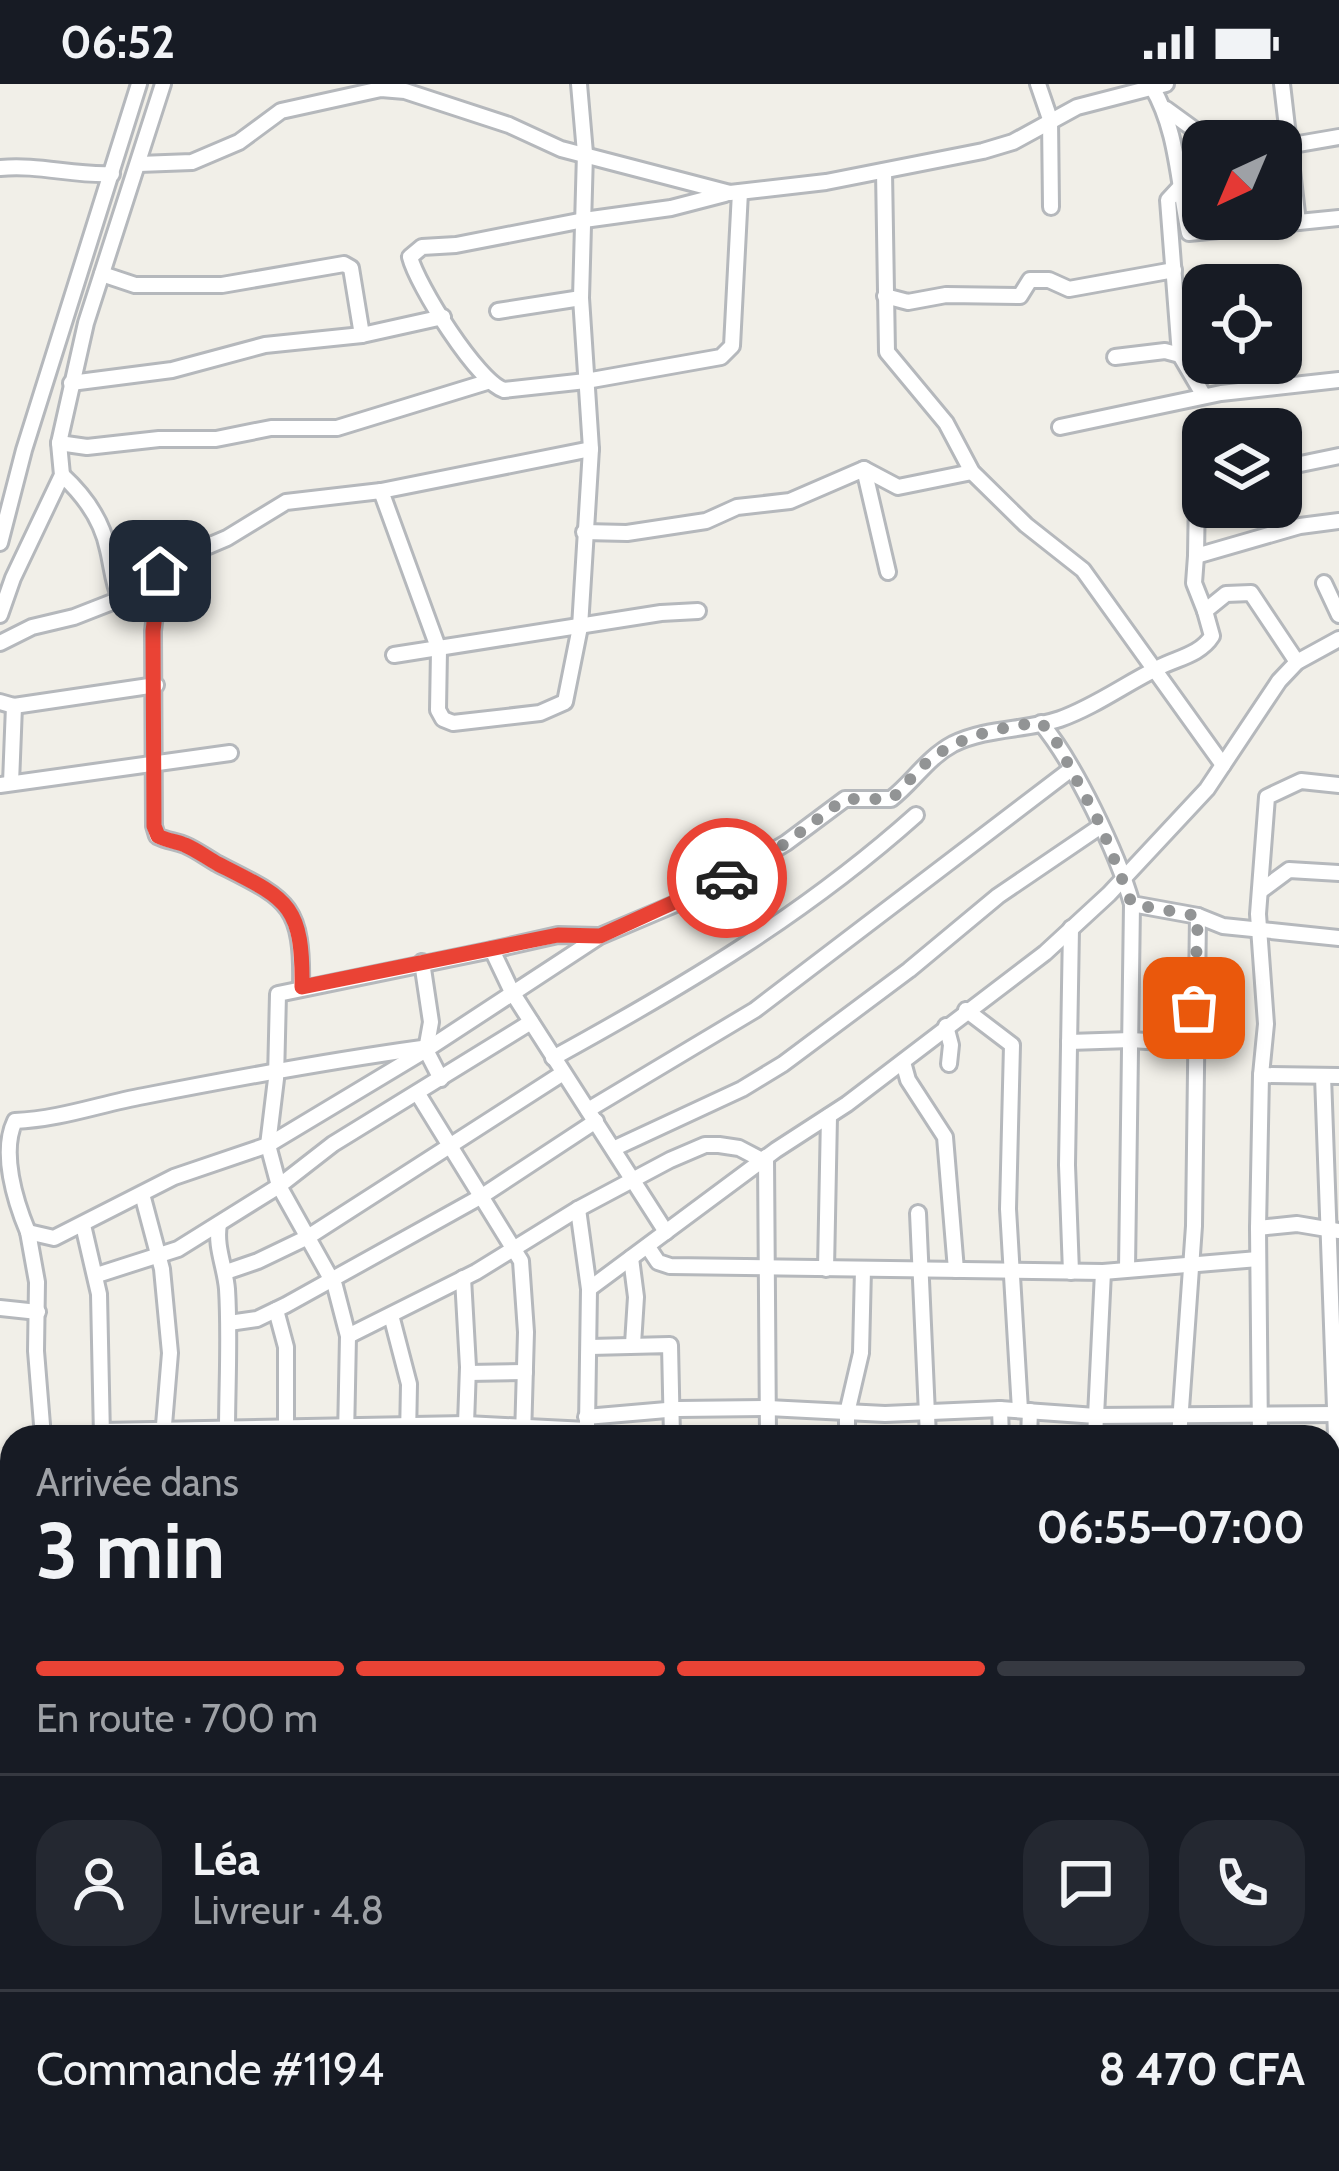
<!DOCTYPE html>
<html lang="fr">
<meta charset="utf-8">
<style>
:root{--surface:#171b24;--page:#242831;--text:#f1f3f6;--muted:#9ea1a6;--line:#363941;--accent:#ea4335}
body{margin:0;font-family:Cabin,sans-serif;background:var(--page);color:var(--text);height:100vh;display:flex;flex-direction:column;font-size:45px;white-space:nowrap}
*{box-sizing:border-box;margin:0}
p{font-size:39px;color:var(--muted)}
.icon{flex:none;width:66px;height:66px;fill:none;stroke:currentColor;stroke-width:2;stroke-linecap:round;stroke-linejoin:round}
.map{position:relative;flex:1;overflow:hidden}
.sheet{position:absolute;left:0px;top:1341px;width:1341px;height:747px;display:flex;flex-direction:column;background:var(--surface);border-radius:36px 36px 0 0;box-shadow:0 3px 9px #0004}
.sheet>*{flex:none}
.needle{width:78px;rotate:224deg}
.tools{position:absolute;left:1182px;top:36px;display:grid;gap:24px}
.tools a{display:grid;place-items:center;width:120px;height:120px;border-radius:24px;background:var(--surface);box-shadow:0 3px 9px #0004;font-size:60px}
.pin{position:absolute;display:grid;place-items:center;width:102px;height:102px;color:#fff;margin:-51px;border-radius:24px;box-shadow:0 6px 18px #0006}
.courier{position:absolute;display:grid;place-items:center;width:120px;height:120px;margin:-60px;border:9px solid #ea4335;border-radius:50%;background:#fff;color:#222;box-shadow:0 3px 15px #0007}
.summary em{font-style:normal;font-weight:700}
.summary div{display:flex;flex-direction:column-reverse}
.summary{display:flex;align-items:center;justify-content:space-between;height:204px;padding:0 36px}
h1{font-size:78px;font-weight:700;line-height:90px}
.bar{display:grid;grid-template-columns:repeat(4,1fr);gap:18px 12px;align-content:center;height:144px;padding:0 36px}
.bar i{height:15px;border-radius:9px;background:var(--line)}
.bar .current{background:var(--accent)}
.bar p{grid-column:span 4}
.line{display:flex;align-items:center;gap:30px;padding:0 36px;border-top:3px solid var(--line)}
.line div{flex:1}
.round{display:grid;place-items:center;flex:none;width:126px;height:126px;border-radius:36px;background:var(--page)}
.status{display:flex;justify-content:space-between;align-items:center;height:84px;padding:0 60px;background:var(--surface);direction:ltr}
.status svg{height:33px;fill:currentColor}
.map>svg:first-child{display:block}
</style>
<div class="status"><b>06:52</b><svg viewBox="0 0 49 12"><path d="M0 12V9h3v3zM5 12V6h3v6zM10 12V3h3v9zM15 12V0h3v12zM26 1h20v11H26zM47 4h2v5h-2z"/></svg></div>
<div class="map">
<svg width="1339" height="2087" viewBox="0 0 1339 2087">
<rect width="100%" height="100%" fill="#f1efe8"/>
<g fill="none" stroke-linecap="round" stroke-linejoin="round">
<!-- minor casing -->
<g stroke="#b5b8bc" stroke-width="20">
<g id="minor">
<polyline points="1038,0 1050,35 1051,123"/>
<polyline points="1282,0 1298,138"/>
<path d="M1152,3C1178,47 1178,100 1189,149L1339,134"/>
<polyline points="1166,25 1210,57"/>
<polyline points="1281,63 1339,53"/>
<polyline points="139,80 192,78 239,58 281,27 381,5 405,7 509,41 561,65 730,109 826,98 983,67 1013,58 1077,23 1166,0"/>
<path d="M0,84C38,80 74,92 112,90"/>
<polyline points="884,87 887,268 946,339 972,388 1026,441 1083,486 1223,681"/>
<polyline points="1180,103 1168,116 1180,271 1204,312"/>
<path d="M725,110L671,124L584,136L456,161L422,163L410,173C417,201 477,297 504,306L586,297L721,273L732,262L740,108"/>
<polyline points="102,190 135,201 222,201 344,180 351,184 362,251"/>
<polyline points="885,212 908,218 946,211 1020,212 1030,196 1049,196 1069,205 1174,186"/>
<polyline points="498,227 581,214"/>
<polyline points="1115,273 1165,267 1180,271"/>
<polyline points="71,299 172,286 265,261 362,251 443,233"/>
<polyline points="1060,343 1221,309 1339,296"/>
<polyline points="59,359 87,363 159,355 216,355 271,344 337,344 487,298"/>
<polyline points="1281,384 1339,372"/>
<polyline points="864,385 888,488"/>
<path d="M62,391C85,412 102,436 108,466C112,483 113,499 120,515"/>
<polyline points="1203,402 1197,409 1196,472 1300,442 1339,437"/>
<polyline points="381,407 439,566 438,626 443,635 453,639 540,629 565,618 580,543 591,365 581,214 585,69 579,0"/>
<polyline points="584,448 627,449 706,437 737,423 790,417 864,385 898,403 972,388"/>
<polyline points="0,459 24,366 139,0"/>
<polyline points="1196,472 1194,499 1205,527"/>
<path d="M160,487L153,547L154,742L157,752C167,757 175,757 185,761C197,766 207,774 218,780C287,815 303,819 301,903"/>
<polyline points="1324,499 1339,531"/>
<polyline points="0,531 13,494 62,391 59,359 86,239 163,0"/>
<polyline points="0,559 32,543 74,533 120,515 180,474 227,454 286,418 381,407 591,365"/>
<polyline points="394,571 661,529 698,527"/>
<polyline points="0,618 14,622 156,601"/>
<path d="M1041,639C1075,680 1117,768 1132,820L1198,832L1223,842L1339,854"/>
<polyline points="11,699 14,622"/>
<polyline points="0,701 230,669"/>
<polyline points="1262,806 1289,786 1339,789"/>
<polyline points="598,852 558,851 492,866 512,908 666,1148"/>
<polyline points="422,878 431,938 426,966 441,995"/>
<polyline points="966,926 1012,961 1008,1125 1020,1326"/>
<polyline points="946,942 951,961 949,980"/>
<polyline points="1069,958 1131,956 1194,960"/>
<path d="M553,974C684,902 804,831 916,731"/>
<polyline points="903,978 908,996 945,1053 956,1186"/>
<polyline points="1261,991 1339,992"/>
<polyline points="1323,992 1339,1435"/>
<polyline points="418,1010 521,1177 526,1248 523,1353"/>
<polyline points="588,1026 755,926 1070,686"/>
<polyline points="615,1064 742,1005 783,980 909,886 998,812 1101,742"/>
<polyline points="766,1073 768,1353"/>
<polyline points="142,1110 162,1185 170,1269 163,1353"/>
<polyline points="578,1125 589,1205 587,1341"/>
<polyline points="918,1129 928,1353"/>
<path d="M219,1140C215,1163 225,1182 227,1205C230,1253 227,1301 227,1349"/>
<polyline points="83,1141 99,1210 102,1353"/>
<polyline points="1258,1144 1297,1140 1339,1147"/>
<path d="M28,1148C15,1117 0,1068 15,1037C61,1035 100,1020 144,1012C236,994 328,977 422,964"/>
<polyline points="648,1163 658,1178 670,1182 1103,1188 1258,1175"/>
<polyline points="631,1174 636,1213 633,1260"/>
<polyline points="826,1185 829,1032"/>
<polyline points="1127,1185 1132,820"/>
<polyline points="226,1188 258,1177 308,1153 563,989"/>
<polyline points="1071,1188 1067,1081 1071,844"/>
<polyline points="97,1191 178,1165 279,1102 333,1060 531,938"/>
<polyline points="463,1194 468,1283 466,1340"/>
<polyline points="589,1205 776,1066 847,1020 1045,869 1109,810 1207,705 1279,597 1297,578 1339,555"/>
<polyline points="0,1224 38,1228"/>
<polyline points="276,1226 286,1263 286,1353"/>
<polyline points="391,1231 409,1300 408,1353"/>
<polyline points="229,1239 257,1235 286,1221 482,1112 596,1037"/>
<polyline points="348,1252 476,1188 578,1125 670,1076 705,1061 719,1061 739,1064 762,1076"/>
<polyline points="590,1263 670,1261 672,1353"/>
<polyline points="468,1289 525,1288"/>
<polyline points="1000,1325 1001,1353"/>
<polyline points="586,1333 678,1325 768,1324 885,1330 1000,1325 1096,1332 1339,1330"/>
<polyline points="102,1347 466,1340 587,1346"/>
<path d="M43,1353L36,1267L37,1198L28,1148L54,1154L174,1093L268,1061L426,966L600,852L706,807L786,759L845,715H891C913,698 927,674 953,660C988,643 1025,647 1060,635C1096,622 1125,600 1158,584C1177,574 1200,571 1212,552L1205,527L1226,510L1251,509L1297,578"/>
<polyline points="346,1353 348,1252 335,1202 279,1102 268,1061 276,995 278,910 492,866"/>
<polyline points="847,1353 847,1329 861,1269 863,1185"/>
<polyline points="1029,1353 1030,1327"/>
<polyline points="1095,1353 1103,1188"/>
<polyline points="1179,1353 1194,1142 1198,832"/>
<polyline points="1260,1353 1258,1144 1261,991 1266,940 1258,830 1267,713 1301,697 1339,701"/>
<polyline points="0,1386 12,1387"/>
<polyline points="1329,1474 1339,1474"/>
<polyline points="0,1483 12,1484"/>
<polyline points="1329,1624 1339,1625"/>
<polyline points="0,1626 12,1626"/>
<polyline points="1329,1768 1339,1768"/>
<polyline points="0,1773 12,1773"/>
<polyline points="1329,1912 1339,1912"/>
<polyline points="0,1918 12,1918"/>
<polyline points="1329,2016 1339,2017"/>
<polyline points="0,2071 12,2071"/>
<polyline points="212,2076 212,2087"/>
<polyline points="296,2076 296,2087"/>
<polyline points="372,2076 374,2087"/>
<polyline points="533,2076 533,2087"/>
<polyline points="779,2076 780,2087"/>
<polyline points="859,2076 859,2087"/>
<polyline points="939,2076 939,2087"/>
<polyline points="1019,2076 1020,2087"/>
<polyline points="1258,2076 1258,2087"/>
<polyline points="41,2087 42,2076"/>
<polyline points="122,2087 123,2076"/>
<polyline points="457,2087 458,2076"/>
<polyline points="616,2087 617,2076"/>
<polyline points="692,2087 693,2076"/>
<polyline points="1104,2087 1104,2076"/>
<polyline points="1180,2087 1181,2076"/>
</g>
</g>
<!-- minor -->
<use href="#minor" stroke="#fff" stroke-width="14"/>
</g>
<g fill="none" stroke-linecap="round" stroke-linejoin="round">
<!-- done -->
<path stroke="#929495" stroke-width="12" stroke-dasharray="0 21.6" d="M727,794L786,759L844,715H891C904,705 912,691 925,680C958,651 999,644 1041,638L1056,657L1101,742L1132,820L1198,832L1194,924"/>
<!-- route -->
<path stroke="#ea4335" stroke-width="15" d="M160,487L153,547L154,742L158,752C167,757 176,757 185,761C197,766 207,774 218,780C287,815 303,819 302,903L558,851L600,852L727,794"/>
</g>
</svg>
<div class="tools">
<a><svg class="needle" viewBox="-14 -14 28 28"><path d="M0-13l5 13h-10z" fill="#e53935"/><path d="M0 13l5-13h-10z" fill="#9ea1a6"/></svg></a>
<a><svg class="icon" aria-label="locate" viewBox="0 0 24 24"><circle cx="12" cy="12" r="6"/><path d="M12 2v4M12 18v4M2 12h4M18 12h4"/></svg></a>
<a><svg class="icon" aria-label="layers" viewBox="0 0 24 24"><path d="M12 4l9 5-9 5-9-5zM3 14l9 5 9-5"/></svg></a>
</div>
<div class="pin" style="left:1194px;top:924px;background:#ea580c"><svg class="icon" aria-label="bag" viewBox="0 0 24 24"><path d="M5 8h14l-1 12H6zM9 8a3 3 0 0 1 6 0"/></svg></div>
<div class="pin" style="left:160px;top:487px;background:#1f2937"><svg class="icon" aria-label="home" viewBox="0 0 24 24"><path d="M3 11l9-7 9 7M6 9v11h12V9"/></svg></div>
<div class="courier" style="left:727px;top:794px"><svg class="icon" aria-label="car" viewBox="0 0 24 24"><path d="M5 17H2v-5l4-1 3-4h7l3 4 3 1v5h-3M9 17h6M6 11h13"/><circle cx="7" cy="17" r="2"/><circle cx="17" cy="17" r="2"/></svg></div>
<section class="sheet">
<div class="summary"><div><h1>3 min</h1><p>Arrivée dans</p></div><em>06:55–07:00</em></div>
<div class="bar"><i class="current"></i><i class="current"></i><i class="current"></i><i></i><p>En route · 700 m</p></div>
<div class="line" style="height:216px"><a class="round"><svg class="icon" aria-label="person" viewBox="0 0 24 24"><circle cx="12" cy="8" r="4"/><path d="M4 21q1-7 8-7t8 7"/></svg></a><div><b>Léa</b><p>Livreur · 4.8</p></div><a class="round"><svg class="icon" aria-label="chat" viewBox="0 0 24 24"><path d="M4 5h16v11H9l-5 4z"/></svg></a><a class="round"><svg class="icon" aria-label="phone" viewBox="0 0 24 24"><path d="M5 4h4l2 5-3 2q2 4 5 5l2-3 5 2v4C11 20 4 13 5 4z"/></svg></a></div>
<div class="line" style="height:156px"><div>Commande #1194</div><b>8 470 CFA</b></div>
</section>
</div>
